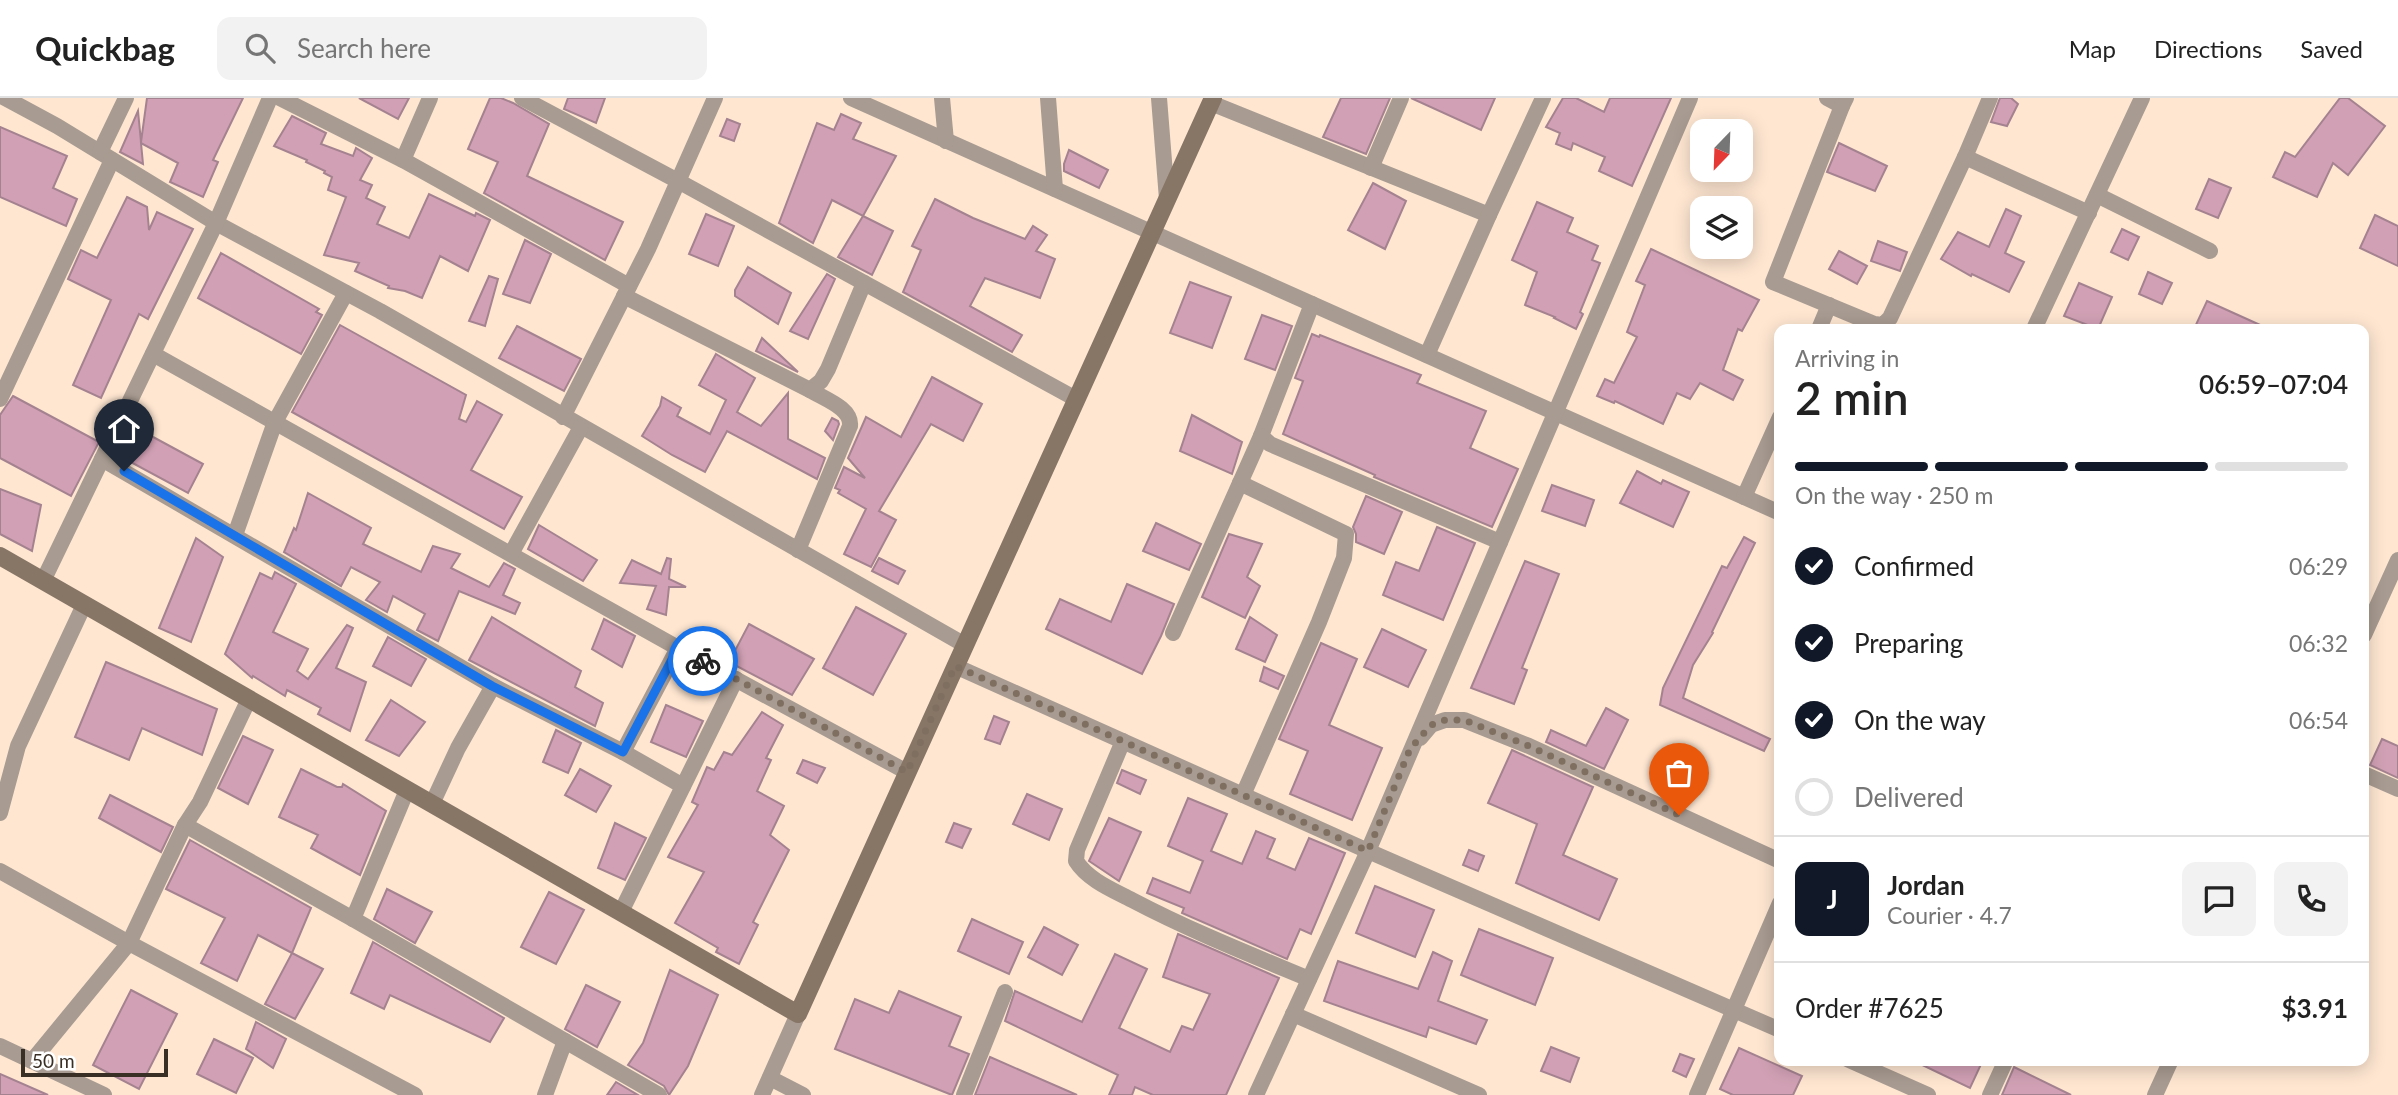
<!DOCTYPE html>
<meta charset="utf-8">
<style>
:root{--surface:#fff;--page:#f2f2f2;--text:#222;--muted:#767676;--line:#e0e0e0;--accent:#111827}
body{margin:0;font-family:Lato,sans-serif;background:var(--page);color:var(--text);height:100vh;display:flex;flex-direction:column;font-size:26px;white-space:nowrap}
*{box-sizing:border-box;margin:0}
p{font-size:23px;color:var(--muted)}
.icon{flex:none;width:38px;height:38px;fill:none;stroke:currentColor;stroke-width:2;stroke-linecap:round;stroke-linejoin:round}
.map{position:relative;flex:1;overflow:hidden}
.panel{position:absolute;left:1774px;top:226px;width:595px;height:742px;display:flex;flex-direction:column;background:var(--surface);border-radius:14px;box-shadow:0 4px 18px #0003}
.panel>*{flex:none}
.needle{width:46px;rotate:203deg}
.tools{position:absolute;left:1690px;top:21px;display:grid;gap:14px}
.tools a{display:grid;place-items:center;width:63px;height:63px;border-radius:14px;background:var(--surface);box-shadow:0 4px 18px #0003;font-size:35px}
.scale{position:absolute;left:21px;bottom:18px;width:147px;box-sizing:border-box;padding-left:7px;border:4px solid #3a2f25;border-top:0;font-size:19px;line-height:24px;white-space:nowrap;color:#3a2f25;-webkit-text-stroke:5px #fff;paint-order:stroke}
.pin{position:absolute;display:grid;place-items:center;width:60px;height:60px;color:#fff;margin:-72px -30px;border-radius:50% 50% 50% 0;rotate:-45deg;box-shadow:0 0 7px #0007}
.pin .icon{rotate:45deg}
.courier{position:absolute;display:grid;place-items:center;width:70px;height:70px;margin:-35px;border:5px solid #1a73e8;border-radius:50%;background:#fff;color:#222;box-shadow:0 2px 9px #0007}
.headline em{font-style:normal;font-weight:600}
.headline div{display:flex;flex-direction:column-reverse}
.headline{display:flex;align-items:center;justify-content:space-between;height:119px;padding:0 21px}
h1{font-size:46px;font-weight:600;line-height:52px}
.bar{display:grid;grid-template-columns:repeat(4,1fr);gap:10px 7px;align-content:center;height:84px;padding:0 21px}
.bar i{height:9px;border-radius:5px;background:var(--line)}
.bar .on{background:var(--accent)}
.bar p{grid-column:span 4}
.line{display:flex;align-items:center;gap:18px;padding:0 21px;border-top:2px solid var(--line)}
.line div{flex:1}
.round{display:grid;place-items:center;flex:none;width:74px;height:74px;border-radius:14px;background:var(--page)}
ol{padding:0 21px;list-style:none}
li{display:flex;align-items:center;gap:21px;height:77px}
li p{margin-inline-start:auto}
li .icon{padding:7px;border-radius:50%;background:var(--accent);color:#fff;stroke-width:4}
li:last-child{color:var(--muted)}
li i{width:38px;height:38px;border:4px solid var(--line);border-radius:50%}
header{display:flex;align-items:center;gap:42px;box-sizing:border-box;height:98px;padding:0 35px;background:var(--surface);border-bottom:2px solid var(--line)}
header strong{font-size:33px}
nav{display:flex;gap:38px;margin-inline-start:auto;font-size:24px}
.search{width:490px;height:63px;background:var(--page);display:flex;align-items:center;gap:18px;box-sizing:border-box;padding:0 24px;border-radius:14px;color:var(--muted);font-size:26px}
.map>svg:first-child{display:block}
</style>
<header>
<strong>Quickbag</strong>
<div class="search"><svg class="icon" aria-label="search" viewBox="0 0 24 24"><circle cx="10" cy="10" r="6"/><path d="M15 15l6 6"/></svg>Search here</div>
<nav><a>Map</a><a>Directions</a><a>Saved</a></nav>
</header>
<div class="map">
<svg width="2398" height="997" viewBox="0 0 2398 997">
<rect width="100%" height="100%" fill="#fee6d1"/>
<!-- building -->
<g fill="#d1a0b4" stroke="#a58290" stroke-width="2">
<polygon points="147,0 243,0 213,62 218,64 203,99 170,84 178,65 141,45 143,66 120,54 138,13 141,44"/>
<polygon points="359,0 409,0 398,21"/>
<polygon points="490,0 501,0 513,5 549,26 527,78 623,124 605,162 484,95 498,64 468,51"/>
<polygon points="568,0 605,0 596,25 564,11"/>
<polygon points="1341,0 1390,0 1366,56 1323,39"/>
<polygon points="1411,0 1495,0 1481,32"/>
<polygon points="1563,0 1576,0 1604,14 1610,0 1671,0 1632,88 1599,73 1605,59 1573,45 1571,52 1556,46 1560,35 1546,29"/>
<polygon points="2000,0 2011,0 2018,6 2007,28 1991,24"/>
<polygon points="2340,0 2348,0 2385,28 2348,77 2333,65 2317,99 2273,79 2285,54 2295,59"/>
<polygon points="841,16 861,25 853,41 896,58 863,118 832,102 813,145 779,125 817,25 834,32"/>
<polygon points="292,18 326,35 321,46 353,58 356,50 372,60 360,82 372,87 366,100 385,109 377,126 409,140 429,96 475,118 476,115 490,122 468,173 440,158 422,200 405,193 388,190 389,188 355,173 359,165 324,157 346,99 328,92 332,79 324,75 325,73 306,64 307,62 274,48"/>
<polygon points="727,21 740,26 734,43 720,38"/>
<polygon points="0,29 67,58 53,90 77,101 66,128 0,99"/>
<polygon points="1839,45 1887,68 1875,93 1827,74"/>
<polygon points="1069,52 1108,72 1099,90 1064,73 1064,66"/>
<polygon points="2209,81 2231,90 2218,120 2196,111"/>
<polygon points="1373,85 1406,103 1385,151 1348,132"/>
<polygon points="127,99 147,109 149,132 157,114 193,131 148,221 139,216 101,300 73,287 111,202 68,181 81,152 97,160"/>
<polygon points="935,101 973,120 1025,141 1033,128 1047,137 1036,153 1055,161 1040,200 985,180 970,208 1022,237 1012,254 903,194 921,152 912,148"/>
<polygon points="1537,104 1573,120 1567,134 1598,148 1592,162 1600,165 1580,214 1583,216 1576,231 1554,220 1555,219 1525,207 1537,174 1512,162"/>
<polygon points="2006,111 2021,118 2005,155 2024,164 2009,194 1972,176 1971,178 1941,161 1958,134 1989,149"/>
<polygon points="706,116 734,128 718,168 689,156"/>
<polygon points="2375,117 2398,128 2398,168 2360,150"/>
<polygon points="863,118 893,133 872,177 838,159"/>
<polygon points="2122,131 2139,139 2128,162 2111,154"/>
<polygon points="525,142 551,156 530,205 503,196"/>
<polygon points="1878,143 1907,154 1900,173 1871,163"/>
<polygon points="1651,151 1759,202 1742,233 1738,231 1723,272 1743,282 1733,302 1700,285 1690,301 1677,295 1663,326 1615,303 1614,305 1597,298 1605,281 1614,285 1637,239 1627,234 1645,187 1636,183"/>
<polygon points="1839,153 1867,168 1857,186 1829,171"/>
<polygon points="221,155 319,211 316,214 322,217 301,256 198,200"/>
<polygon points="748,169 791,195 778,226 735,198 735,192"/>
<polygon points="2148,174 2172,185 2162,206 2139,196"/>
<polygon points="827,176 835,181 808,241 790,233"/>
<polygon points="489,178 498,181 485,228 469,223"/>
<polygon points="1190,184 1231,199 1212,250 1170,235"/>
<polygon points="2079,185 2112,199 2098,231 2064,218"/>
<polygon points="2207,203 2269,231 2194,231"/>
<polygon points="1262,217 1292,228 1275,272 1245,261"/>
<polygon points="340,227 466,297 459,321 466,324 477,303 502,317 471,372 522,399 504,431 292,314"/>
<polygon points="517,228 581,261 564,293 499,260"/>
<polygon points="1312,236 1319,239 1320,237 1421,277 1417,285 1486,313 1470,350 1518,371 1492,429 1374,379 1375,377 1283,336 1303,283 1295,280"/>
<polygon points="762,240 798,274 756,253"/>
<polygon points="716,256 755,280 737,314 761,328 788,295 788,341 825,360 817,381 727,333 705,374 672,357 642,338 660,308 662,299 681,310 677,318 710,336 726,302 699,287"/>
<polygon points="932,279 982,306 963,343 931,326 879,413 896,422 871,469 844,456 866,411 838,395 840,392 835,390 844,369 865,380 848,360 866,319 901,339"/>
<polygon points="13,298 99,344 71,398 0,360 0,317"/>
<polygon points="1192,317 1242,344 1232,376 1180,353"/>
<polygon points="832,320 838,323 839,326 833,342 825,333"/>
<polygon points="142,333 203,366 188,395 127,362"/>
<polygon points="1637,373 1661,386 1663,382 1689,394 1673,429 1620,405"/>
<polygon points="1552,387 1594,402 1585,428 1542,413"/>
<polygon points="0,391 41,407 32,453 0,436"/>
<polygon points="308,395 371,430 363,446 421,474 433,448 460,456 451,470 489,489 504,465 515,471 503,497 520,505 515,516 459,493 438,543 417,532 425,516 393,498 387,514 366,502 380,484 351,469 341,488 284,454 294,430 296,432"/>
<polygon points="1366,398 1402,414 1384,456 1356,444 1356,436 1353,429"/>
<polygon points="1156,425 1201,446 1189,472 1143,453"/>
<polygon points="539,427 597,462 583,483 528,451"/>
<polygon points="1437,429 1475,445 1443,522 1383,497 1396,464 1419,473"/>
<polygon points="1229,436 1262,446 1247,479 1260,488 1245,520 1202,499"/>
<polygon points="1744,439 1755,445 1712,534 1713,535 1693,567 1683,600 1770,641 1764,653 1660,607 1663,590 1722,468 1727,470"/>
<polygon points="196,440 223,459 191,544 159,530"/>
<polygon points="667,460 671,461 669,481 686,489 669,489 666,517 647,511 656,488 620,485 632,462 661,476"/>
<polygon points="879,460 905,473 898,486 872,473"/>
<polygon points="1525,463 1559,476 1522,570 1527,572 1514,606 1471,590"/>
<polygon points="275,474 296,486 273,534 308,551 297,573 308,581 347,527 353,530 336,570 366,584 350,633 318,616 321,610 287,592 285,598 253,578 252,580 225,556 260,475 272,481"/>
<polygon points="1127,486 1174,506 1161,538 1142,576 1046,531 1060,501 1111,524"/>
<polygon points="856,509 906,536 873,597 823,570"/>
<polygon points="492,519 581,573 575,589 603,605 595,628 469,562"/>
<polygon points="1250,519 1277,537 1265,564 1236,551"/>
<polygon points="604,521 635,538 622,569 592,551"/>
<polygon points="749,526 814,561 792,597 729,564"/>
<polygon points="1382,531 1426,552 1408,589 1364,569"/>
<polygon points="388,539 426,561 411,588 373,568"/>
<polygon points="1321,545 1357,561 1329,627 1382,650 1352,722 1290,696 1308,653 1279,641"/>
<polygon points="106,564 217,611 202,657 142,630 129,662 75,639"/>
<polygon points="1264,569 1284,578 1278,591 1260,583"/>
<polygon points="391,602 425,624 399,658 366,642"/>
<polygon points="666,607 703,623 686,659 651,644"/>
<polygon points="1606,610 1628,622 1604,671 1546,644 1551,632 1586,648"/>
<polygon points="762,614 783,627 766,660 771,662 757,693 784,708 770,737 789,752 753,824 758,827 739,866 716,854 718,850 675,825 704,774 668,759 698,707 692,704 707,669 714,672 724,654 732,657"/>
<polygon points="994,618 1009,624 1000,646 985,641"/>
<polygon points="556,632 581,645 568,675 543,664"/>
<polygon points="243,638 273,652 248,706 218,690"/>
<polygon points="2382,641 2398,648 2398,680 2370,667"/>
<polygon points="1512,652 1593,689 1563,757 1617,781 1599,822 1516,785 1537,726 1488,705"/>
<polygon points="803,662 825,670 817,685 797,675"/>
<polygon points="301,671 337,689 342,689 343,686 386,713 360,777 311,750 318,737 279,719"/>
<polygon points="580,671 611,688 596,714 565,697"/>
<polygon points="1122,672 1146,682 1140,696 1117,685"/>
<polygon points="1027,696 1062,711 1049,742 1013,726"/>
<polygon points="110,697 173,729 161,754 99,720"/>
<polygon points="1188,700 1227,716 1211,753 1242,766 1256,733 1275,741 1267,760 1295,772 1309,740 1345,755 1311,836 1300,831 1287,861 1182,815 1184,810 1147,795 1153,780 1190,795 1203,763 1168,748"/>
<polygon points="1109,720 1141,734 1119,783 1089,763"/>
<polygon points="615,725 646,740 625,782 598,770"/>
<polygon points="954,725 971,731 962,750 946,744"/>
<polygon points="190,742 311,810 292,855 258,837 237,883 201,865 225,820 166,791"/>
<polygon points="1469,752 1484,758 1478,773 1463,767"/>
<polygon points="1375,788 1434,812 1415,859 1356,835"/>
<polygon points="387,791 432,814 415,845 374,821"/>
<polygon points="549,794 584,812 556,866 521,849"/>
<polygon points="972,821 1023,844 1009,876 958,853"/>
<polygon points="1044,829 1078,847 1062,877 1028,859"/>
<polygon points="1479,831 1553,860 1535,907 1461,877"/>
<polygon points="1178,836 1279,880 1226,997 1153,997 1135,989 1132,997 1109,997 1118,977 1005,923 1015,893 1082,924 1115,856 1147,871 1119,930 1170,954 1182,928 1193,932 1210,896 1163,879"/>
<polygon points="373,844 504,920 490,944 390,897 384,911 351,895"/>
<polygon points="1433,854 1452,863 1438,903 1487,922 1476,946 1429,929 1426,939 1324,903 1338,863 1418,891"/>
<polygon points="292,855 323,871 295,921 265,906"/>
<polygon points="670,872 718,897 688,968 669,997 664,988 628,967 643,945"/>
<polygon points="586,887 620,904 597,949 565,931"/>
<polygon points="131,892 177,916 139,991 93,967"/>
<polygon points="899,893 961,919 949,948 969,956 952,997 835,951 855,901 889,915"/>
<polygon points="256,924 286,941 273,970 246,951"/>
<polygon points="214,941 253,960 236,995 197,976"/>
<polygon points="1551,949 1579,960 1570,984 1541,973"/>
<polygon points="1739,950 1802,978 1793,997 1733,997 1720,991"/>
<polygon points="1680,956 1694,961 1686,979 1673,973"/>
<polygon points="990,959 1077,997 975,997"/>
<polygon points="1912,962 1983,962 1970,990"/>
<polygon points="2014,969 2071,997 2002,997"/>
<polygon points="0,976 48,997 0,997"/>
<polygon points="616,984 638,997 607,997"/>
</g>
<g fill="none" stroke-linecap="round" stroke-linejoin="round">
<!-- street -->
<g stroke="#a89b91" stroke-width="16">
<polyline points="5,0 57,28 216,125 380,213 965,547"/>
<polyline points="280,0 403,62 629,188"/>
<polyline points="522,0 678,83 1076,301"/>
<polyline points="851,0 1780,415"/>
<polyline points="942,0 946,43"/>
<polyline points="1048,0 1055,91"/>
<polyline points="1159,0 1167,101"/>
<polyline points="1827,0 1842,8 1846,0"/>
<polyline points="1211,5 1489,117"/>
<polyline points="1842,8 1773,184 1874,226 1883,227 1890,220 1965,59 1990,0"/>
<polyline points="100,54 126,0"/>
<polyline points="1965,59 2089,115"/>
<polyline points="403,62 430,0"/>
<polyline points="1371,70 1401,0"/>
<polyline points="2097,97 2210,153"/>
<polyline points="624,198 810,292 821,283 828,271 864,185"/>
<polyline points="1312,206 1261,338 1270,346 1500,444"/>
<polyline points="1819,231 1829,207"/>
<polyline points="2034,231 2142,0"/>
<polyline points="153,256 678,550 907,674"/>
<polyline points="1427,257 1489,117 1543,0"/>
<polyline points="0,301 112,62"/>
<polyline points="563,319 648,151 715,0"/>
<polyline points="102,361 493,588 623,654 678,550"/>
<polyline points="1240,385 1346,436 1344,460 1319,524 1243,697"/>
<polyline points="1744,399 1780,319"/>
<polyline points="235,437 275,324 346,195"/>
<path d="M798,452L850,328C852,310 824,301 810,292"/>
<polyline points="511,456 581,329"/>
<polyline points="43,483 216,125 270,0"/>
<polyline points="1173,535 1261,338"/>
<polyline points="2364,537 2398,462"/>
<polyline points="955,568 1368,753 1780,932"/>
<polyline points="249,601 200,704 185,727 353,821 659,997"/>
<polyline points="1420,640 1431,627 1445,622 1464,622 1529,648 1780,763"/>
<path d="M1123,643L1077,752L1076,763C1088,782 1113,792 1132,802C1189,832 1249,856 1309,881"/>
<polyline points="623,654 683,688"/>
<polyline points="2364,676 2398,691"/>
<polyline points="432,706 458,650 493,588"/>
<polyline points="0,715 18,648 84,507"/>
<polyline points="0,773 129,845 415,997"/>
<polyline points="621,814 736,581"/>
<polyline points="353,821 407,692"/>
<polyline points="1293,916 1479,997"/>
<polyline points="0,948 104,997"/>
<polyline points="1849,962 1928,997"/>
<polyline points="32,963 129,845 185,727"/>
<polyline points="770,980 803,997"/>
<polyline points="545,997 565,943"/>
<polyline points="762,997 798,916"/>
<polyline points="964,997 1005,894"/>
<polyline points="1256,997 1368,753 1690,0"/>
<polyline points="1697,997 1780,805"/>
<polyline points="1990,997 2006,962"/>
<polyline points="2155,997 2171,962"/>
</g>
<!-- secondary -->
<polyline stroke="#877566" stroke-width="18" points="0,458 798,916 1213,0"/>
</g>
<g fill="none" stroke-linecap="round" stroke-linejoin="round">
<!-- done -->
<polyline stroke="#7f6f61" stroke-width="7" stroke-dasharray="0 12.6" points="703,563 907,674 955,568 1368,753 1410,651 1431,627 1445,622 1464,622 1529,648 1679,717"/>
<!-- route -->
<polyline stroke="#1a73e8" stroke-width="9" points="124,373 492,588 623,654 678,550 703,563"/>
</g>
</svg>
<div class="tools">
<a><svg class="needle" viewBox="-14 -14 28 28"><path d="M0-13l5 13h-10z" fill="#e53935"/><path d="M0 13l5-13h-10z" fill="#767676"/></svg></a>
<a><svg class="icon" aria-label="layers" viewBox="0 0 24 24"><path d="M12 4l9 5-9 5-9-5zM3 14l9 5 9-5"/></svg></a>
</div>
<div class="scale">50 m</div>
<div class="pin" style="left:1679px;top:717px;background:#ea580c"><svg class="icon" aria-label="bag" viewBox="0 0 24 24"><path d="M5 8h14l-1 12H6zM9 8a3 3 0 0 1 6 0"/></svg></div>
<div class="pin" style="left:124px;top:373px;background:#1f2937"><svg class="icon" aria-label="home" viewBox="0 0 24 24"><path d="M3 11l9-7 9 7M6 9v11h12V9"/></svg></div>
<div class="courier" style="left:703px;top:563px"><svg class="icon" aria-label="bike" viewBox="0 0 24 24"><circle cx="6" cy="16" r="4"/><circle cx="18" cy="16" r="4"/><path d="M6 16l4-8h5l3 8M10 8l3 8H6M13 5h3"/></svg></div>
<section class="panel">
<div class="headline"><div><h1>2 min</h1><p>Arriving in</p></div><em>06:59–07:04</em></div>
<div class="bar"><i class="on"></i><i class="on"></i><i class="on"></i><i></i><p>On the way · 250 m</p></div>
<ol>
<li><svg class="icon" aria-label="check" viewBox="0 0 24 24"><path d="M5 12l5 5 9-10"/></svg>Confirmed<p>06:29</p></li>
<li><svg class="icon" aria-label="check" viewBox="0 0 24 24"><path d="M5 12l5 5 9-10"/></svg>Preparing<p>06:32</p></li>
<li><svg class="icon" aria-label="check" viewBox="0 0 24 24"><path d="M5 12l5 5 9-10"/></svg>On the way<p>06:54</p></li>
<li><i></i>Delivered</li>
</ol>
<div class="line" style="height:126px"><b class="round" style="background:var(--accent);color:#fff">J</b><div><b>Jordan</b><p>Courier · 4.7</p></div><a class="round"><svg class="icon" aria-label="chat" viewBox="0 0 24 24"><path d="M4 5h16v11H9l-5 4z"/></svg></a><a class="round"><svg class="icon" aria-label="phone" viewBox="0 0 24 24"><path d="M5 4h4l2 5-3 2q2 4 5 5l2-3 5 2v4C11 20 4 13 5 4z"/></svg></a></div>
<div class="line" style="height:91px"><div>Order #7625</div><b>$3.91</b></div>
</section>
</div>
